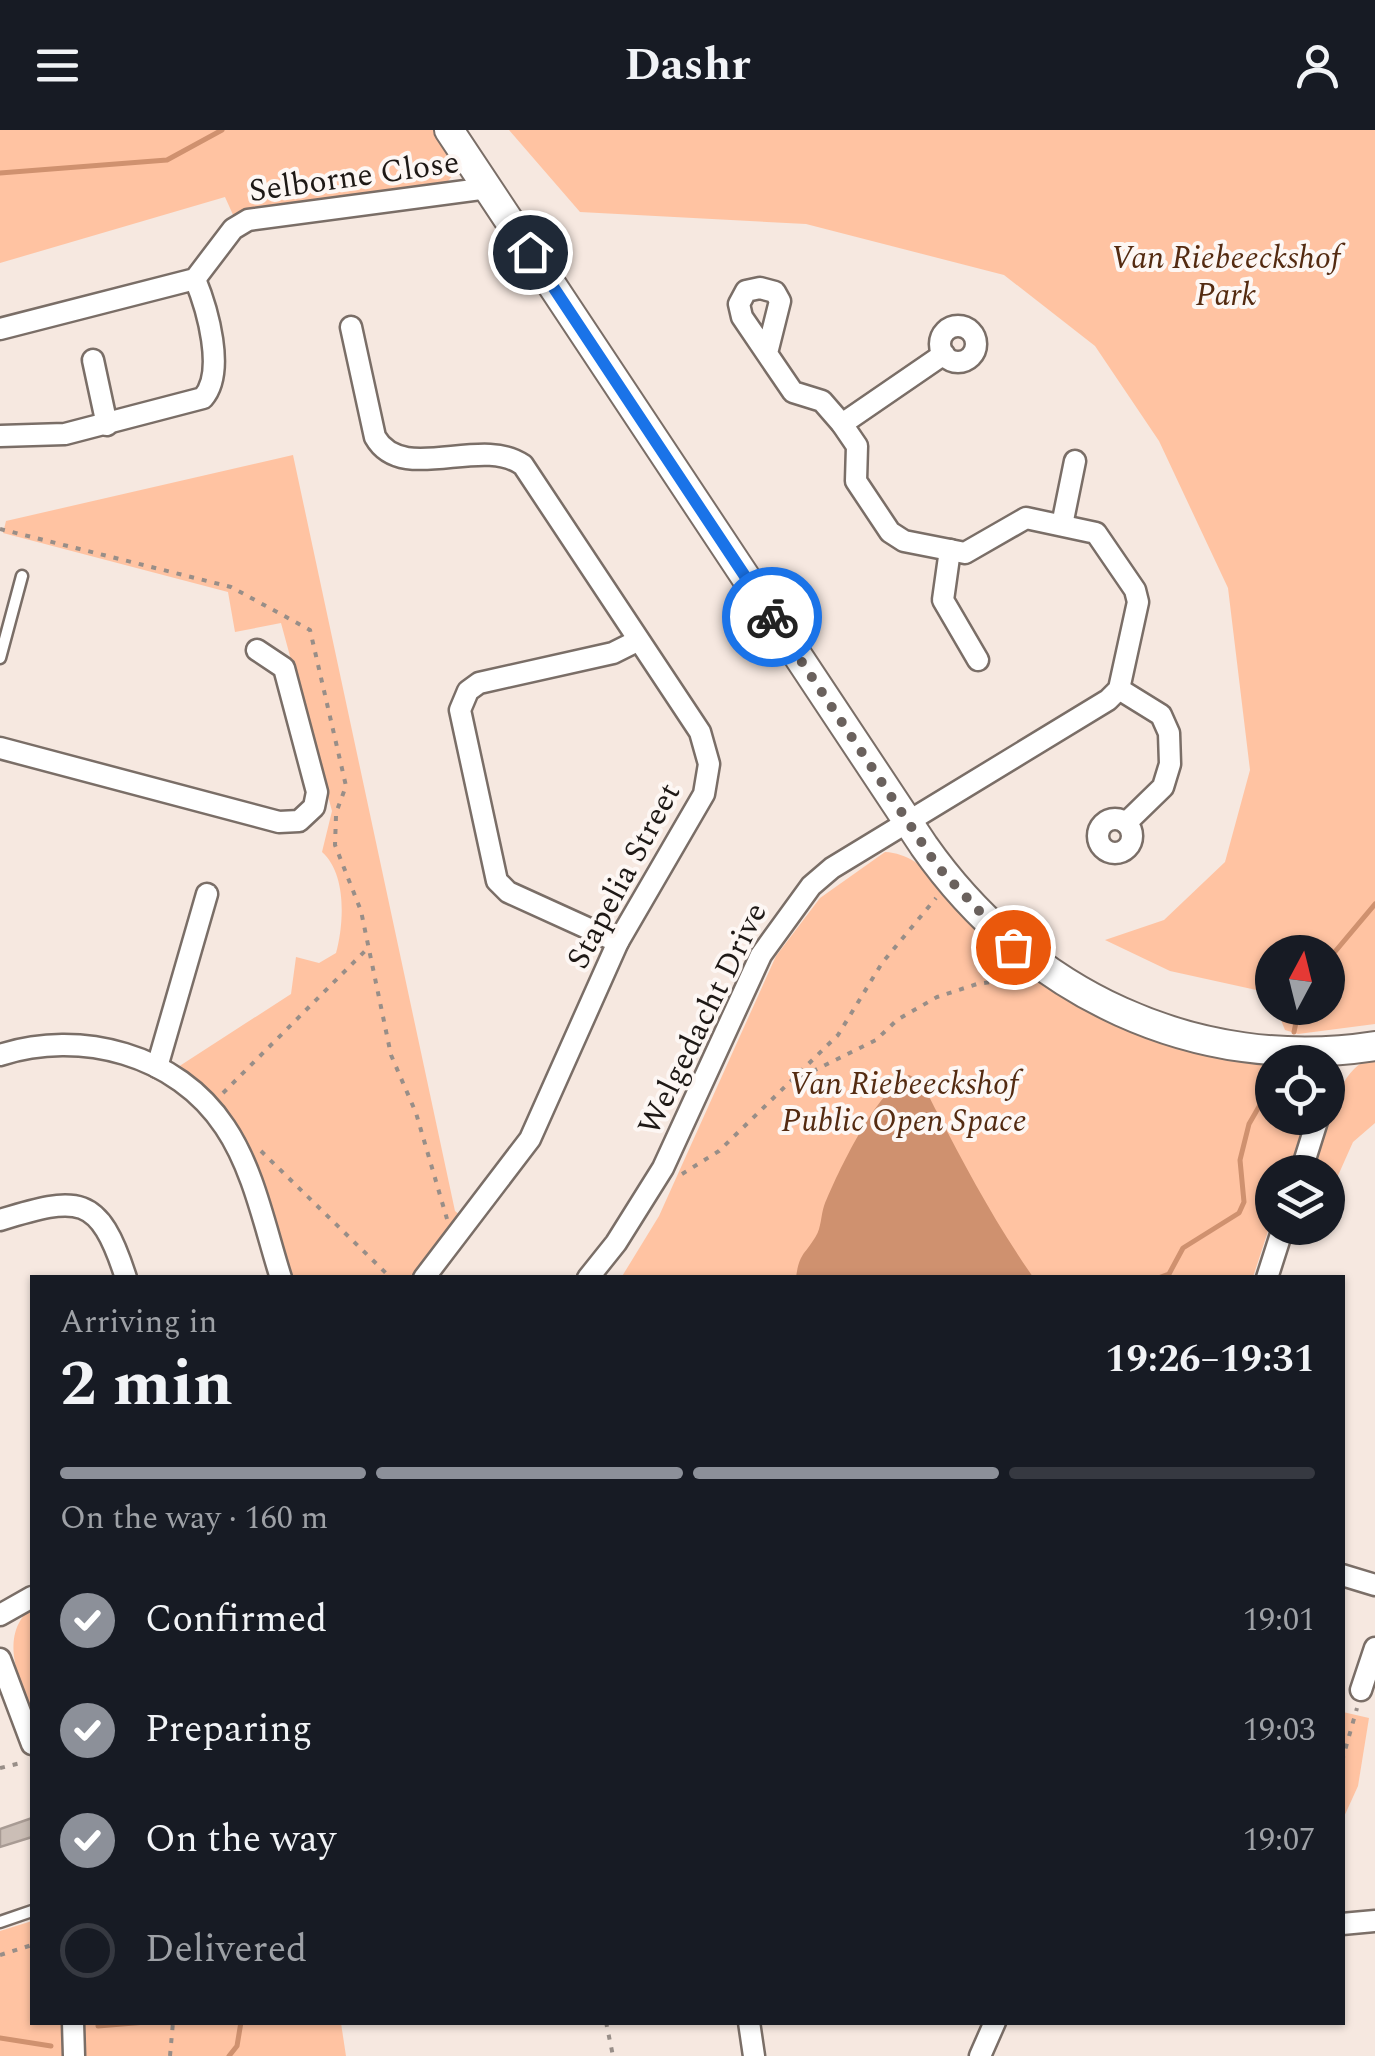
<!DOCTYPE html>
<meta charset="utf-8">
<style>
:root{--surface:#171b24;--page:#20242c;--text:#f1f3f6;--muted:#9ea1a6;--line:#363941;--accent:#8c9099}
body{margin:0;font-family:Spectral,serif;background:var(--page);color:var(--text);height:100vh;display:flex;flex-direction:column;font-size:38px;white-space:nowrap}
*{box-sizing:border-box;margin:0}
p{font-size:32px;color:var(--muted)}
.icon{flex:none;width:55px;height:55px;fill:none;stroke:currentColor;stroke-width:2;stroke-linecap:round;stroke-linejoin:round}
.map{position:relative;flex:1;overflow:hidden}
.drawer{position:absolute;left:30px;top:1145px;width:1315px;height:750px;display:flex;flex-direction:column;background:var(--surface);border-radius:0px;box-shadow:0 2px 8px #0004}
.drawer>*{flex:none}
.needle{width:65px;rotate:7deg}
.fabs{position:absolute;left:1255px;top:805px;display:grid;gap:20px}
.fabs a{display:grid;place-items:center;width:90px;height:90px;border-radius:50%;background:var(--surface);box-shadow:0 2px 8px #0004;font-size:50px}
.pin{position:absolute;display:grid;place-items:center;width:85px;height:85px;color:#fff;margin:-42px;border:5px solid #fff;border-radius:50%;box-shadow:0 2px 10px #0007}
.courier{position:absolute;display:grid;place-items:center;width:100px;height:100px;margin:-50px;border:8px solid #1a73e8;border-radius:50%;background:#fff;color:#222;box-shadow:0 2px 12px #0007}
.headline em{font-style:normal;font-weight:700}
.headline div{display:flex;flex-direction:column-reverse}
.headline{display:flex;align-items:center;justify-content:space-between;height:170px;padding:0 30px}
h1{font-size:65px;font-weight:700;line-height:75px}
.bar{display:grid;grid-template-columns:repeat(4,1fr);gap:15px 10px;align-content:center;height:120px;padding:0 30px}
.bar i{height:12px;border-radius:8px;background:var(--line)}
.bar .current{background:var(--accent)}
.bar p{grid-column:span 4}
ol{padding:0 30px;list-style:none}
li{display:flex;align-items:center;gap:30px;height:110px}
li p{margin-inline-start:auto}
li .icon{padding:10px;border-radius:50%;background:var(--accent);color:#fff;stroke-width:4}
li:last-child{color:var(--muted)}
li i{width:55px;height:55px;border:5px solid var(--line);border-radius:50%}
header{display:flex;justify-content:space-between;align-items:center;height:130px;padding:0 30px;background:var(--surface);font-size:45px;font-weight:700}
.map>svg:first-child{display:block}
</style>
<header><svg class="icon" aria-label="menu" viewBox="0 0 24 24"><path d="M4 6h16M4 12h16M4 18h16"/></svg>Dashr<svg class="icon" aria-label="person" viewBox="0 0 24 24"><circle cx="12" cy="8" r="4"/><path d="M4 21q1-7 8-7t8 7"/></svg></header>
<div class="map">
<svg width="1375" height="1926" viewBox="0 0 1375 1926">
<rect width="100%" height="100%" fill="#f6e8e0"/>
<!-- green -->
<g fill="#ffc3a2">
<polygon points="0,0 436,0 456,41 445,55 234,87 225,67 0,133"/>
<polygon points="509,0 1375,0 1375,894 1298,904 1285,900 1276,878 1328,878 1328,822 1272,822 1272,869 1270,863 1170,841 1105,810 1164,790 1225,732 1250,640 1228,458 1159,311 1095,216 1004,145 806,94 580,82"/>
<path d="M293,325L455,1081L461,1086L412,1147H291C266,1067 250,988 178,937L291,864L296,827L319,833L336,823C344,794 347,744 322,722L332,681L281,493L235,502L228,462L3,403L6,391Z"/>
<path d="M885,722C929,724 952,775 981,804C1067,886 1159,914 1272,932V988H1306L1288,1042H1272V1089L1253,1147L621,1148L659,1086L776,826L820,768Z"/>
<path d="M1375,927V993L1353,1012L1328,1068V1042H1314C1326,1007 1333,937 1375,927Z"/>
<path d="M32,1477V1583C16,1543 0,1504 32,1477Z"/>
<polygon points="1343,1582 1369,1588 1358,1656 1343,1689"/>
<polygon points="32,1791 32,1892 62,1893 62,1926 0,1926 0,1801"/>
<polygon points="83,1893 341,1893 346,1926 84,1926"/>
</g>
<!-- water -->
<path fill="#cf916f" d="M909,945C923,951 930,969 937,982C967,1040 996,1094 1033,1147H796C800,1122 804,1126 816,1106C821,1098 821,1085 824,1076C838,1041 877,960 909,945Z"/>
<g fill="none" stroke-linecap="round" stroke-linejoin="round">
<!-- stream -->
<g stroke="#cf916f" stroke-width="5">
<polyline points="0,43 167,30 222,0"/>
<polyline points="1328,830 1375,774"/>
<polyline points="1294,902 1299,878"/>
<polyline points="1158,1148 1169,1144 1183,1118 1239,1083 1244,1072 1240,1030 1249,994 1272,954"/>
<polyline points="98,1896 146,1892"/>
<polyline points="0,1908 51,1916"/>
<polyline points="229,1926 237,1916 241,1892"/>
</g>
</g>
<!-- building -->
<polygon fill="#cbbeb6" stroke="#a89b94" stroke-width="2.5" points="32,1688 32,1707 0,1717 0,1699"/>
<g fill="none" stroke-linecap="round" stroke-linejoin="round">
<!-- lane casing -->
<g stroke="#7a6e67" stroke-width="15">
<g id="lane">
<polyline points="0,528 22,446"/>
<polyline points="0,1792 32,1781"/>
</g>
</g>
<!-- street casing -->
<g stroke="#7a6e67" stroke-width="25">
<g id="street">
<circle cx="958" cy="214" r="18"/>
<path d="M351,197L375,307C402,355 481,305 523,335L700,602L709,634L704,664L618,812L530,1009L424,1148"/>
<polyline points="0,199 195,149 233,99 248,90 488,58"/>
<polyline points="93,230 107,295"/>
<polyline points="842,294 944,224"/>
<path d="M0,306L65,304L203,268C226,242 207,178 195,149"/>
<polyline points="1062,395 1075,331"/>
<polyline points="950,420 943,470 978,530"/>
<polyline points="1119,559 1161,585 1169,603 1170,634 1163,657 1126,693"/>
<polyline points="0,618 279,692 299,691 314,677 317,662 284,538 257,520"/>
<circle cx="1115" cy="706" r="17"/>
<polyline points="618,812 508,762 497,751 460,580 468,561 479,553 613,523 637,511"/>
<path d="M0,925C80,899 177,924 225,997C254,1040 265,1098 281,1148"/>
<polyline points="157,937 207,764"/>
<polyline points="1301,1042 1318,988"/>
<path d="M0,1090C78,1066 99,1063 126,1148"/>
<polyline points="588,1148 616,1113 663,1038 761,825 811,756 832,738 1108,570 1119,559 1138,472 1135,460 1096,403 1026,388 965,423 904,411 890,402 856,351 857,316 842,294 822,271 793,262 742,187 739,174 746,161 760,158 775,162 780,171 768,219"/>
<polyline points="1267,1148 1283,1098"/>
<polyline points="1342,1445 1375,1455"/>
<polyline points="0,1485 32,1467"/>
<polyline points="0,1529 32,1614"/>
<polyline points="1361,1560 1375,1518"/>
<polyline points="1342,1794 1375,1791"/>
<polyline points="73,1892 74,1926"/>
<polyline points="749,1892 754,1926"/>
<polyline points="980,1926 995,1892"/>
</g>
</g>
<!-- secondary casing -->
<g stroke="#7a6e67" stroke-width="32">
<path id="secondary" d="M449,0L924,716C1027,863 1196,944 1375,916"/>
</g>
<!-- path -->
<g stroke="#988e88" stroke-width="4" stroke-dasharray="5 8" stroke-linecap="butt">
<polyline points="0,399 231,457 310,500 346,656 336,683"/>
<polyline points="336,686 335,715 361,781 391,925 416,983 447,1089"/>
<polyline points="801,947 876,910 897,890 937,867 977,854 1021,848"/>
<polyline points="223,963 368,818"/>
<polyline points="261,1021 391,1148"/>
<polyline points="682,1044 719,1021 838,905 882,833 936,768"/>
<polyline points="1342,1631 1357,1578"/>
<polyline points="0,1638 25,1632"/>
<polyline points="0,1825 32,1815"/>
<polyline points="606,1892 613,1926"/>
<polyline points="170,1926 173,1892"/>
</g>
<!-- lane -->
<use href="#lane" stroke="#fff" stroke-width="10"/>
<!-- street -->
<use href="#street" stroke="#fff" stroke-width="20"/>
<!-- secondary -->
<use href="#secondary" stroke="#fff" stroke-width="28"/>
</g>
<g fill="none" stroke-linecap="round" stroke-linejoin="round">
<!-- done -->
<polyline stroke="#6a615d" stroke-width="10" stroke-dasharray="0 18" points="772,487 938,737 1013,817"/>
<!-- route -->
<polyline stroke="#1a73e8" stroke-width="12" points="530,122 772,487"/>
</g>
<g text-anchor="middle" dominant-baseline="central" stroke-width="8" stroke-linejoin="round" paint-order="stroke">
<!-- street labels -->
<g font-size="32" fill="#1e1916" stroke="#fdf7f4">
<text transform="translate(354 47) rotate(-8)">Selborne Close</text>
<text transform="translate(624 746) rotate(-62)">Stapelia Street</text>
<text transform="translate(703 889) rotate(-64)">Welgedacht Drive</text>
</g>
<!-- park labels -->
<g font-size="32" font-style="italic" fill="#542b11" stroke="#fdf7f4">
<text x="1226" y="128">Van Riebeeckshof<tspan x="1226" dy="37">Park</tspan></text>
<text x="904" y="954">Van Riebeeckshof<tspan x="904" dy="37">Public Open Space</tspan></text>
</g>
</g>
</svg>
<div class="fabs">
<a><svg class="needle" viewBox="-14 -14 28 28"><path d="M0-13l5 13h-10z" fill="#e53935"/><path d="M0 13l5-13h-10z" fill="#9ea1a6"/></svg></a>
<a><svg class="icon" aria-label="locate" viewBox="0 0 24 24"><circle cx="12" cy="12" r="6"/><path d="M12 2v4M12 18v4M2 12h4M18 12h4"/></svg></a>
<a><svg class="icon" aria-label="layers" viewBox="0 0 24 24"><path d="M12 4l9 5-9 5-9-5zM3 14l9 5 9-5"/></svg></a>
</div>
<div class="pin" style="left:1013px;top:817px;background:#ea580c"><svg class="icon" aria-label="bag" viewBox="0 0 24 24"><path d="M5 8h14l-1 12H6zM9 8a3 3 0 0 1 6 0"/></svg></div>
<div class="pin" style="left:530px;top:122px;background:#1f2937"><svg class="icon" aria-label="home" viewBox="0 0 24 24"><path d="M3 11l9-7 9 7M6 9v11h12V9"/></svg></div>
<div class="courier" style="left:772px;top:487px"><svg class="icon" aria-label="bike" viewBox="0 0 24 24"><circle cx="6" cy="16" r="4"/><circle cx="18" cy="16" r="4"/><path d="M6 16l4-8h5l3 8M10 8l3 8H6M13 5h3"/></svg></div>
<section class="drawer">
<div class="headline"><div><h1>2 min</h1><p>Arriving in</p></div><em>19:26–19:31</em></div>
<div class="bar"><i class="current"></i><i class="current"></i><i class="current"></i><i></i><p>On the way · 160 m</p></div>
<ol>
<li><svg class="icon" aria-label="check" viewBox="0 0 24 24"><path d="M5 12l5 5 9-10"/></svg>Confirmed<p>19:01</p></li>
<li><svg class="icon" aria-label="check" viewBox="0 0 24 24"><path d="M5 12l5 5 9-10"/></svg>Preparing<p>19:03</p></li>
<li><svg class="icon" aria-label="check" viewBox="0 0 24 24"><path d="M5 12l5 5 9-10"/></svg>On the way<p>19:07</p></li>
<li><i></i>Delivered</li>
</ol>
</section>
</div>
